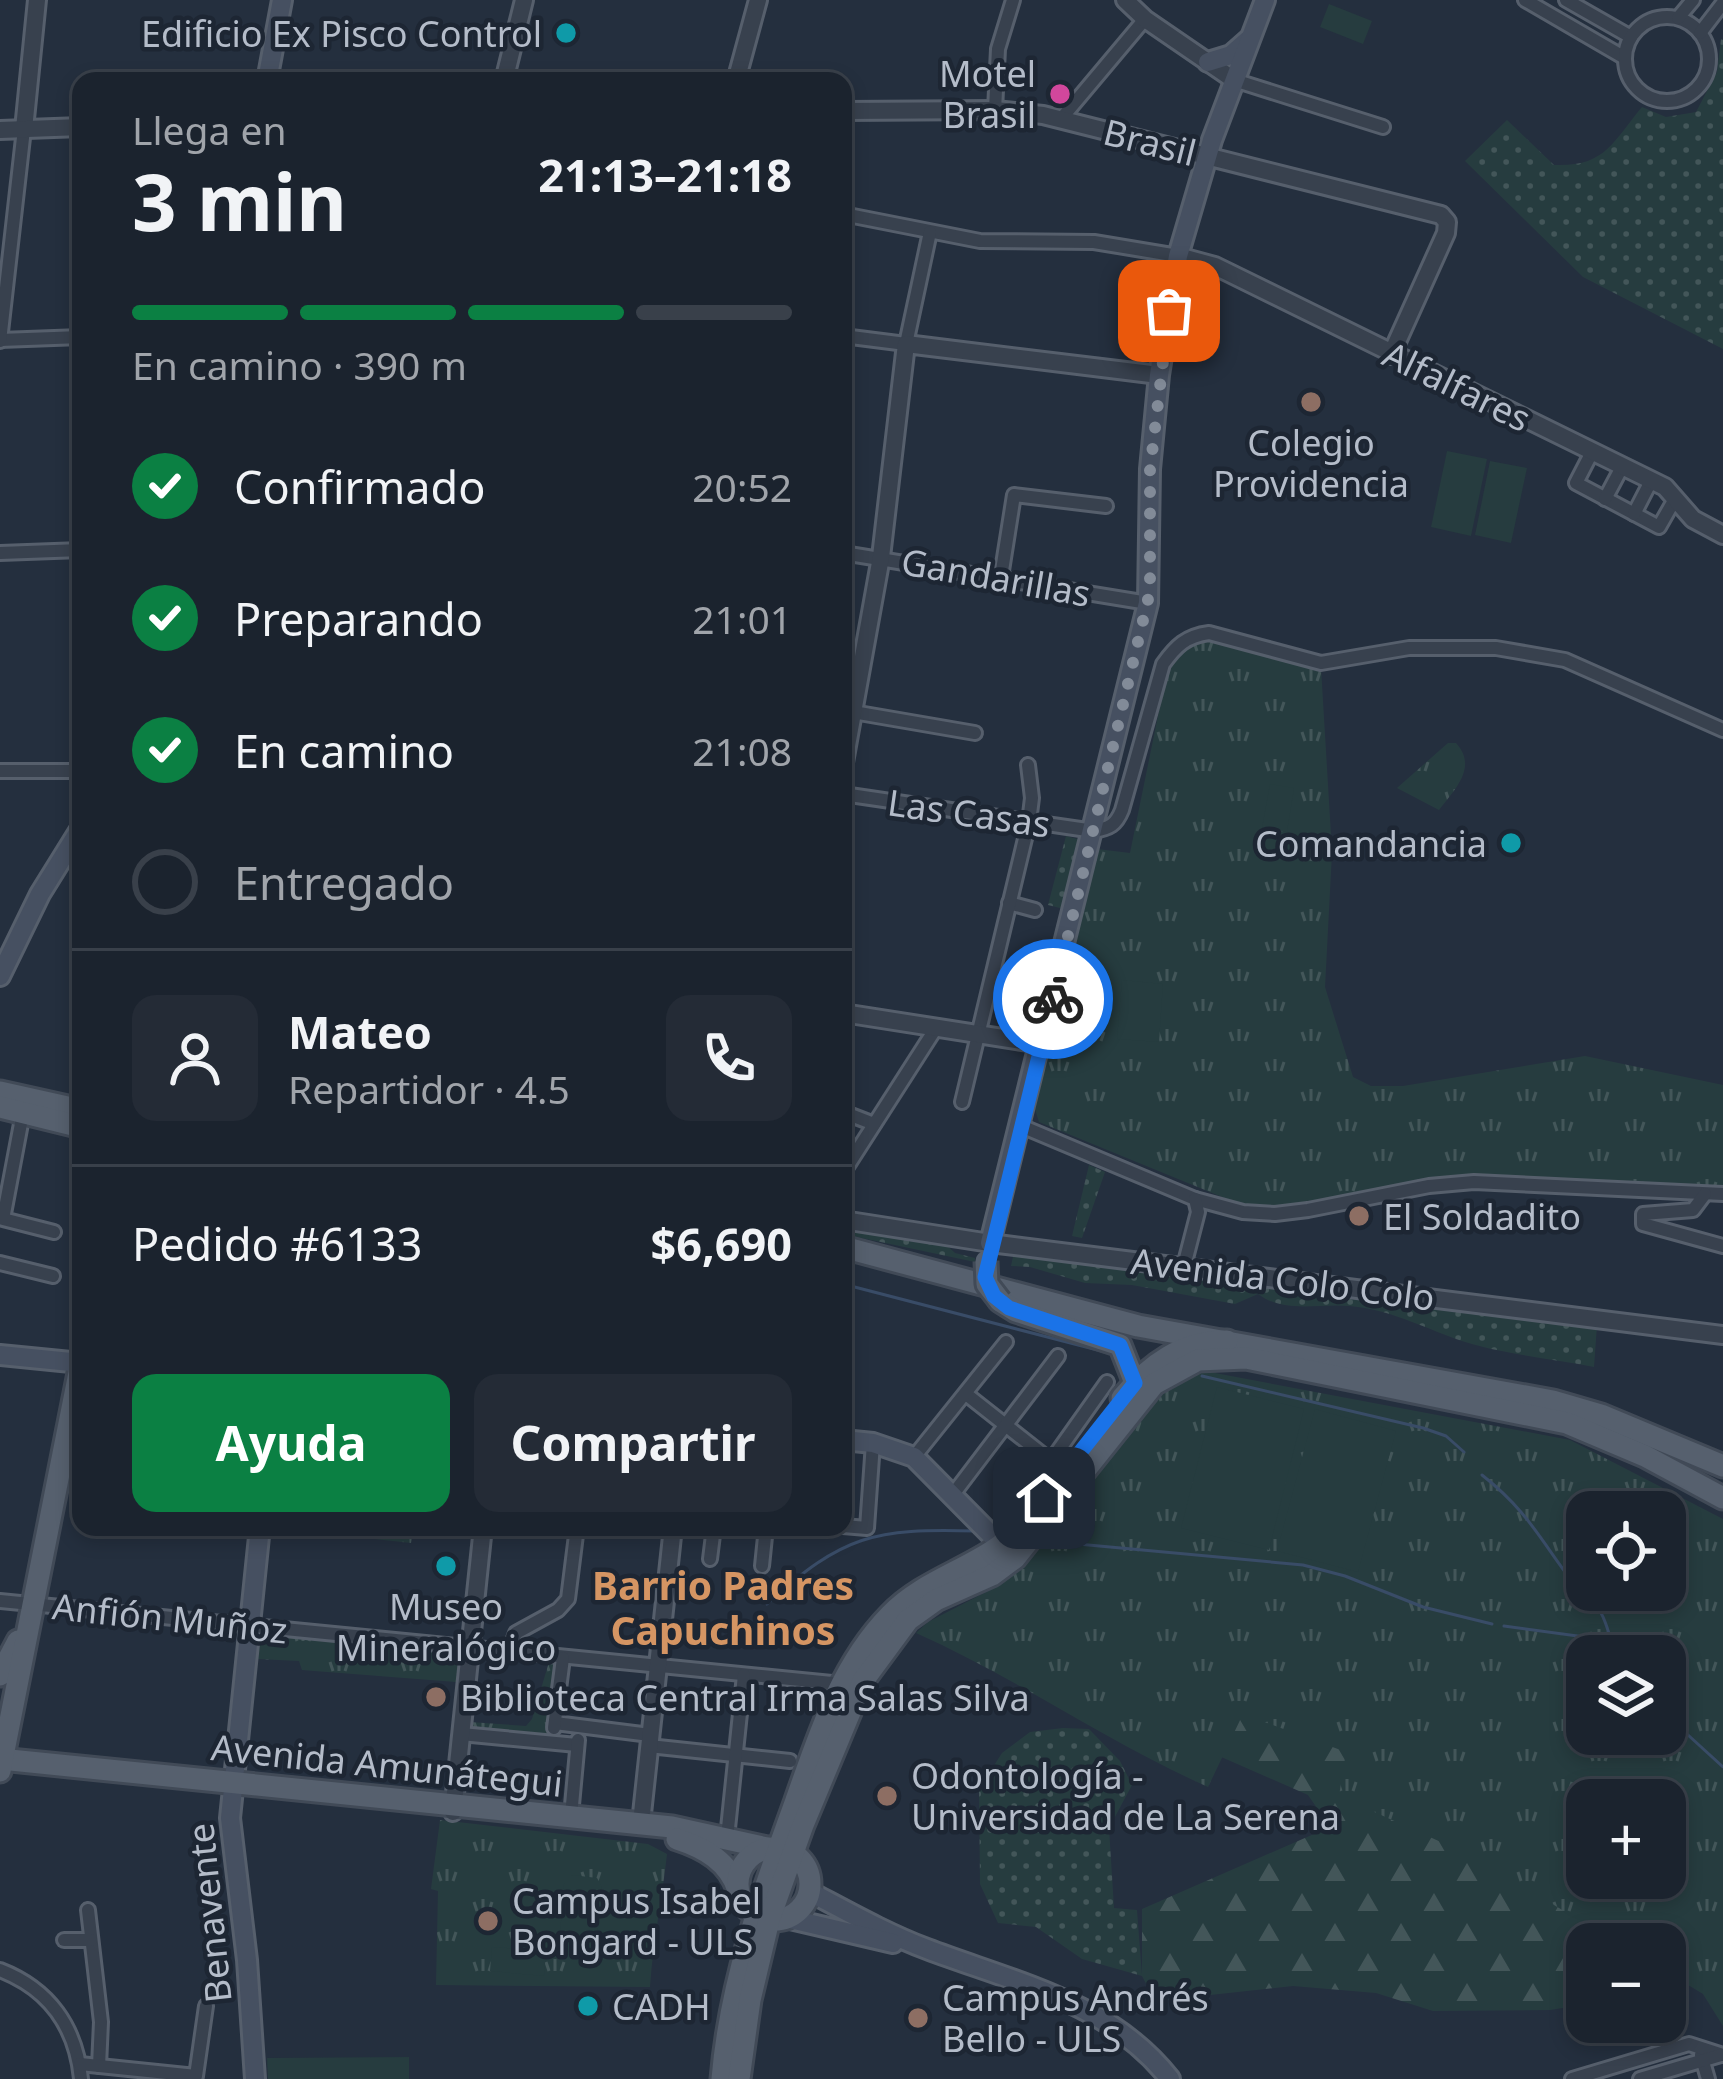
<!DOCTYPE html>
<html lang="es">
<meta charset="utf-8">
<style>
:root{--surface:#1b232e;--page:#242b36;--text:#f1f3f6;--muted:#a0a4aa;--line:#39404a;--accent:#0b8043}
body{margin:0;font-family:"Noto Sans",sans-serif;background:var(--page);color:var(--text);height:100vh;display:flex;flex-direction:column;font-size:45px;white-space:nowrap}
*{box-sizing:border-box;margin:0}
p{font-size:39px;color:var(--muted)}
.icon{flex:none;width:66px;height:66px;fill:none;stroke:currentColor;stroke-width:2;stroke-linecap:round;stroke-linejoin:round}
.map{position:relative;flex:1;overflow:hidden}
.details{position:absolute;left:72px;top:72px;width:780px;height:1464px;display:flex;flex-direction:column;background:var(--surface);border-radius:24px;box-shadow:0 6px 18px #0003,0 0 0 3px var(--line)}
.details>*{flex:none}
.tools{position:absolute;left:1566px;top:1491px;display:grid;gap:24px}
.tools a{display:grid;place-items:center;width:120px;height:120px;border-radius:24px;background:var(--surface);box-shadow:0 6px 18px #0003,0 0 0 3px var(--line);font-size:60px}
.pin{position:absolute;display:grid;place-items:center;width:102px;height:102px;color:#fff;margin:-51px;border-radius:24px;box-shadow:0 6px 18px #0006}
.courier{position:absolute;display:grid;place-items:center;width:120px;height:120px;margin:-60px;border:9px solid #1a73e8;border-radius:50%;background:#fff;color:#222;box-shadow:0 3px 15px #0007}
.overview em{font-style:normal;font-weight:700}
.overview div{display:flex;flex-direction:column-reverse}
.overview{display:flex;align-items:center;justify-content:space-between;height:204px;padding:0 60px}
h1{font-size:78px;font-weight:700;line-height:90px}
.bar{display:grid;grid-template-columns:repeat(4,1fr);gap:18px 12px;align-content:center;height:144px;padding:0 60px}
.bar i{height:15px;border-radius:9px;background:var(--line)}
.bar .current{background:var(--accent)}
.bar p{grid-column:span 4}
.line{display:flex;align-items:center;gap:30px;padding:0 60px;border-top:3px solid var(--line)}
.line div{flex:1}
.round{display:grid;place-items:center;flex:none;width:126px;height:126px;border-radius:24px;background:var(--page)}
ol{padding:0 60px;list-style:none}
li{display:flex;align-items:center;gap:36px;height:132px}
li p{margin-inline-start:auto}
li .icon{padding:12px;border-radius:50%;background:var(--accent);color:#fff;stroke-width:4}
li:last-child{color:var(--muted)}
li i{width:66px;height:66px;border:6px solid var(--line);border-radius:50%}
.primary-button{display:flex;gap:24px;margin-top:auto;padding:24px 60px}
.primary-button a{flex:1;height:138px;border-radius:24px;background:var(--accent);color:#fff;font-size:48px;font-weight:700;line-height:138px;text-align:center}
.primary-button a+a{background:var(--page);color:var(--text)}
.map>svg:first-child{display:block}
</style>
<div class="map">
<svg width="1723" height="2079" viewBox="0 0 1723 2079">
<defs>
<pattern id="grass-dots" width="8" height="8" patternUnits="userSpaceOnUse" patternTransform="scale(3)"><rect width="8" height="8" fill="#263c3f"/><path d="M2 2h.1M6 6h.1" fill="none" stroke="#435659" stroke-width="1.8" stroke-linecap="round"/></pattern>
<pattern id="forest-firs" width="22" height="20" patternUnits="userSpaceOnUse" patternTransform="scale(3)"><rect width="22" height="20" fill="#263c3f"/><path d="M5 1l3.5 6h-7zM16 11l3.5 6h-7z" fill="#435659"/></pattern>
<pattern id="park-tufts" width="24" height="20" patternUnits="userSpaceOnUse" patternTransform="scale(3)"><rect width="24" height="20" fill="#263c3f"/><path d="M3 7l-1-3M5 7V3M7 7l1-3M15 17l-1-3M17 17v-4M19 17l1-3" fill="none" stroke="#435659"/></pattern>
</defs>
<rect width="100%" height="100%" fill="#242f3e"/>
<!-- grass -->
<g fill="url(#grass-dots)">
<path d="M1721,39L1723,40V349L1583,277L1465,161L1507,120L1554,165C1605,167 1612,143 1642,107L1666,117L1696,112L1717,72Z"/>
<polygon points="1066,836 1081,840 1064,909 1048,905"/>
<polygon points="1089,1165 1105,1172 1082,1238 1072,1236"/>
<polygon points="843,1229 943,1242 955,1253 975,1258 975,1262 843,1234"/>
<path d="M1014,1252L1597,1325L1594,1367C1549,1358 1499,1354 1456,1339C1421,1326 1387,1309 1349,1306C1318,1303 1285,1314 1258,1294L1235,1304L1132,1285L1085,1283L1030,1267L1011,1266Z"/>
<polygon points="1063,1728 1089,1729 1120,1761 1132,1785 1109,1828 1114,1908 1137,1910 1142,1976 1082,1959 1036,1927 998,1923 980,1884 979,1789 1002,1753 1030,1732"/>
</g>
<!-- forest -->
<path fill="url(#forest-firs)" fill-rule="evenodd" d="M1587,1590H1646L1705,1695L1695,1984L1665,1991V1944H1587V2004L1550,2010L1433,2011L1376,1993L1293,1986L1155,2001L1142,1976V1909L1330,1827L1308,1795L1194,1745L1086,1605ZM1587,1656H1665V1734H1587ZM1587,1800H1665V1878H1587Z"/>
<!-- park -->
<g fill="url(#park-tufts)" fill-rule="evenodd">
<polygon points="1210,638 1321,668 1332,852 1325,987 1353,1077 1371,1086 1403,1086 1585,1056 1723,1085 1723,1188 1474,1176 1428,1180 1307,1204 1275,1208 1244,1206 1039,1122 1035,1109 1097,849 1130,853 1168,667 1180,650"/>
<path d="M1448,743H1456C1478,767 1455,789 1439,810L1397,788Z"/>
<path d="M1199,1370L1570,1440L1723,1519V2026L1703,1994L1665,1971V1944H1619L1474,1857L1339,1796L1346,1752L1243,1714L1208,1787C1107,1742 1017,1678 916,1633L928,1622L990,1590L1024,1557L1161,1386ZM1587,1512H1665V1590H1587ZM1587,1656H1665V1734H1587ZM1587,1800H1665V1878H1587Z"/>
<polygon points="330,1527 413,1529 411,1543 329,1534"/>
<polygon points="261,1632 461,1651 456,1682 302,1670 299,1661 258,1659"/>
<polygon points="549,1662 557,1662 549,1740 470,1732 470,1722 526,1726 532,1719"/>
<path d="M440,1820L648,1844L667,1854C662,1900 653,1941 650,1987L436,1985L438,1891L431,1889Z"/>
</g>
<!-- pitch -->
<g fill="#263c3f">
<polygon points="1329,4 1372,21 1363,44 1320,27"/>
<polygon points="1447,451 1487,459 1471,536 1431,527"/>
<polygon points="1490,461 1527,468 1511,543 1475,535"/>
<polygon points="1270,784 1294,788 1287,832 1262,828"/>
<polygon points="1122,980 1163,984 1159,1042 1117,1039"/>
<polygon points="1217,1387 1304,1409 1269,1550 1181,1528"/>
<polygon points="1315,1409 1396,1431 1358,1572 1277,1551"/>
<polygon points="572,1875 597,1878 602,1887 597,1938 560,1934 564,1884"/>
<polygon points="492,1947 546,1951 544,1976 490,1971"/>
<polygon points="409,2057 409,2079 268,2079 267,2058"/>
</g>
<g fill="none" stroke-linecap="round" stroke-linejoin="round">
<!-- stream -->
<g stroke="#394c67" stroke-width="3">
<polyline points="843,1284 1113,1354"/>
<polyline points="1202,1376 1423,1428 1446,1436 1464,1452"/>
<path d="M1482,1475C1528,1511 1541,1541 1574,1584C1582,1594 1594,1602 1601,1613C1609,1627 1609,1642 1619,1656"/>
<polyline points="1056,1542 1303,1565 1345,1576 1423,1607 1492,1624"/>
<path d="M767,1604C843,1535 874,1528 976,1531"/>
<polyline points="1504,1626 1607,1640"/>
<polyline points="1665,1714 1723,1767"/>
</g>
<!-- minor casing -->
<g stroke="#565f6c" stroke-width="18">
<g id="minor">
<polyline points="1525,0 1625,58"/>
<polyline points="1566,0 1631,37"/>
<circle cx="1667" cy="59" r="42"/>
<polyline points="1678,18 1693,0"/>
<polyline points="1700,33 1723,3"/>
<polyline points="1234,80 1383,127"/>
<polyline points="995,110 998,49 1013,0"/>
<polyline points="1061,119 1145,19"/>
<polyline points="843,214 980,241 1094,242 1178,256"/>
<polyline points="843,336 906,344 930,232"/>
<polyline points="0,340 81,337"/>
<polyline points="0,341 24,129"/>
<polyline points="1592,452 1576,483 1659,527 1675,499"/>
<polyline points="1605,499 1622,467"/>
<polyline points="1634,514 1651,481"/>
<polyline points="0,553 81,550"/>
<polyline points="843,553 1148,603"/>
<polyline points="1001,577 1014,495 1106,506"/>
<polyline points="853,712 975,733"/>
<polyline points="0,771 81,771"/>
<path d="M843,794L1094,831C1110,828 1116,825 1122,810L1163,664C1176,646 1186,636 1209,633L1321,663L1409,648H1496L1565,660L1723,730"/>
<polyline points="1009,903 1035,910"/>
<polyline points="962,1102 1029,822 1032,798 1028,765"/>
<polyline points="843,1112 874,1124"/>
<polyline points="23,1113 3,1219 54,1232"/>
<polyline points="1021,1126 1195,1199 1243,1212 1275,1214 1308,1210 1429,1186 1474,1182 1723,1194"/>
<polyline points="843,1173 936,1028"/>
<polyline points="1705,1194 1693,1210 1643,1214 1643,1224 1723,1246"/>
<polyline points="0,1263 53,1276"/>
<polyline points="1184,1266 1198,1212 1195,1199"/>
<polyline points="966,1394 1051,1461 1107,1382"/>
<polyline points="914,1457 1006,1342"/>
<polyline points="951,1497 1058,1356"/>
<polyline points="843,1526 867,1528 873,1443"/>
<polyline points="710,1559 714,1527"/>
<polyline points="762,1566 766,1527"/>
<polyline points="0,1601 842,1684"/>
<polyline points="509,1653 516,1633 558,1610 568,1599 577,1527"/>
<polyline points="555,1723 650,1735"/>
<polyline points="554,1728 563,1658"/>
<polyline points="461,1734 577,1745"/>
<polyline points="649,1746 790,1761"/>
<polyline points="571,1816 578,1740"/>
<polyline points="727,1838 744,1675"/>
<polyline points="88,1910 101,2022 99,2066"/>
<polyline points="64,1940 91,1940"/>
<path d="M0,1970C49,1989 76,2027 81,2079"/>
<polyline points="1701,2055 1708,2079"/>
<polyline points="80,2064 196,2076 206,2006"/>
<polyline points="1572,2079 1689,2044 1723,2055"/>
<polyline points="1640,2079 1721,2055"/>
</g>
</g>
<!-- tertiary casing -->
<g stroke="#565f6c" stroke-width="22">
<g id="tertiary">
<polyline points="1125,0 1145,19 1234,80"/>
<polyline points="504,81 524,0"/>
<polyline points="736,81 758,0"/>
<polyline points="843,111 995,110 1043,115 1441,215 1447,222 1446,233 1391,355"/>
<polyline points="24,129 37,0"/>
<polyline points="0,130 81,127"/>
<polyline points="1178,256 1215,266 1665,487 1693,519 1723,535"/>
<polyline points="843,768 881,557 906,344 1159,375"/>
<polyline points="843,1013 1041,1044"/>
<polyline points="843,1220 990,1243 1723,1335"/>
<polyline points="453,1812 483,1527"/>
<polyline points="641,1823 673,1527"/>
</g>
</g>
<!-- secondary casing -->
<g stroke="#565f6c" stroke-width="24">
<g id="secondary">
<polyline points="1208,62 1231,55 1248,40"/>
<polyline points="267,81 282,0"/>
<polyline points="0,976 40,894 81,828"/>
<polyline points="990,1243 1148,603 1150,469 1159,375 1178,256 1212,140 1265,0"/>
<polyline points="0,1355 81,1363"/>
<polyline points="843,1440 873,1443 914,1457 1011,1555"/>
<path d="M810,1892C848,1912 887,1934 927,1949C1014,1982 1110,2002 1170,2079"/>
<polyline points="786,1918 893,1943"/>
<polyline points="255,2079 247,1960 230,1818 260,1527"/>
</g>
</g>
<!-- primary casing -->
<g stroke="#414a57" stroke-width="27">
<g id="primary">
<polyline points="0,1092 81,1110"/>
<polyline points="0,1107 81,1127"/>
<polyline points="843,1247 1138,1326 1553,1401 1601,1415 1723,1466"/>
<polyline points="1000,1301 1016,1311 1120,1345 1135,1383"/>
<path d="M1122,1398C1150,1364 1182,1341 1227,1341"/>
<polyline points="0,1675 18,1641"/>
<polyline points="0,1759 672,1827 767,1848"/>
<polyline points="0,1771 81,1363"/>
<path d="M677,1839C705,1848 729,1862 738,1890"/>
<circle cx="774" cy="1884" r="36"/>
<path d="M722,2079C730,1982 762,1894 795,1803C818,1738 840,1666 890,1615C929,1574 990,1566 1025,1522"/>
<polyline points="739,2079 750,2000 769,1920 803,1825 863,1681 908,1620 936,1600 992,1575 1015,1558 1154,1384 1198,1360 1246,1358 1567,1423 1645,1456 1723,1498"/>
</g>
</g>
<!-- minor -->
<use href="#minor" stroke="#38414e" stroke-width="12"/>
<!-- tertiary -->
<use href="#tertiary" stroke="#38414e" stroke-width="16"/>
<!-- secondary -->
<use href="#secondary" stroke="#465061" stroke-width="18"/>
<!-- primary -->
<use href="#primary" stroke="#56606e" stroke-width="21"/>
<!-- primary-bridge casing -->
<g stroke="#414a57" stroke-width="27" stroke-linecap="butt">
<polyline id="primary-bridge" points="986,1261 987,1284 1000,1301"/>
</g>
<!-- primary-bridge -->
<use href="#primary-bridge" stroke="#56606e" stroke-width="21"/>
</g>
<g fill="none" stroke-linecap="round" stroke-linejoin="round">
<!-- done -->
<polyline stroke="#828b98" stroke-width="12" stroke-dasharray="0 21.6" points="1053,999 1150,591 1150,470 1169,311"/>
<!-- route -->
<polyline stroke="#1a73e8" stroke-width="15" points="1044,1498 1135,1383 1120,1345 1009,1308 994,1296 985,1277 1053,999"/>
</g>
<!-- markers -->
<g fill="#0f9aa8" stroke="#1d2633" stroke-width="4.5">
<circle cx="566" cy="33" r="12"/>
<circle cx="1511" cy="843" r="12"/>
<circle cx="446" cy="1566" r="12"/>
<circle cx="588" cy="2006" r="12"/>
</g>
<circle fill="#d1479c" stroke="#1d2633" stroke-width="4.5" cx="1060" cy="94" r="12"/>
<g fill="#8d6e63" stroke="#1d2633" stroke-width="4.5">
<circle cx="1311" cy="402" r="12"/>
<circle cx="1359" cy="1216" r="12"/>
<circle cx="436" cy="1697" r="12"/>
<circle cx="887" cy="1796" r="12"/>
<circle cx="488" cy="1921" r="12"/>
<circle cx="918" cy="2018" r="12"/>
</g>
<g text-anchor="middle" dominant-baseline="central" stroke-width="9" stroke-linejoin="round" paint-order="stroke">
<!-- poi labels -->
<g font-size="36" fill="#b4bcc9" stroke="#1d2633" text-anchor="start">
<text x="542" y="33" text-anchor="end">Edificio Ex Pisco Control</text>
<text x="1036" y="73" text-anchor="end">Motel<tspan x="1036" dy="41">Brasil</tspan></text>
<text x="1311" y="442" text-anchor="middle">Colegio<tspan x="1311" dy="41">Providencia</tspan></text>
<text x="1487" y="843" text-anchor="end">Comandancia</text>
<text x="1383" y="1216">El Soldadito</text>
<text x="446" y="1606" text-anchor="middle">Museo<tspan x="446" dy="41">Mineralógico</tspan></text>
<text x="460" y="1697">Biblioteca Central Irma Salas Silva</text>
<text x="911" y="1775">Odontología -<tspan x="911" dy="41">Universidad de La Serena</tspan></text>
<text x="512" y="1900">Campus Isabel<tspan x="512" dy="41">Bongard - ULS</tspan></text>
<text x="942" y="1997">Campus Andrés<tspan x="942" dy="41">Bello - ULS</tspan></text>
<text x="612" y="2006">CADH</text>
</g>
<!-- street labels -->
<g font-size="36" fill="#b4bcc9" stroke="#1d2633">
<text transform="translate(1150 142) rotate(14)">Brasil</text>
<text transform="translate(1457 386) rotate(26)">Alfalfares</text>
<text transform="translate(996 577) rotate(10)">Gandarillas</text>
<text transform="translate(969 813) rotate(8)">Las Casas</text>
<text transform="translate(1283 1279) rotate(7)">Avenida Colo Colo</text>
<text transform="translate(170 1618) rotate(6)">Anfión Muñoz</text>
<text transform="translate(387 1765) rotate(6)">Avenida Amunátegui</text>
<text transform="translate(209 1913) rotate(-96)">Benavente</text>
</g>
<!-- neighbourhood labels -->
<g font-size="39" font-weight="bold" fill="#d59563" stroke="#1d2633">
<text x="723" y="1584">Barrio Padres<tspan x="723" dy="45">Capuchinos</tspan></text>
</g>
</g>
</svg>
<div class="tools">
<a><svg class="icon" aria-label="locate" viewBox="0 0 24 24"><circle cx="12" cy="12" r="6"/><path d="M12 2v4M12 18v4M2 12h4M18 12h4"/></svg></a>
<a><svg class="icon" aria-label="layers" viewBox="0 0 24 24"><path d="M12 4l9 5-9 5-9-5zM3 14l9 5 9-5"/></svg></a>
<a>+</a>
<a>−</a>
</div>
<div class="pin" style="left:1169px;top:311px;background:#ea580c"><svg class="icon" aria-label="bag" viewBox="0 0 24 24"><path d="M5 8h14l-1 12H6zM9 8a3 3 0 0 1 6 0"/></svg></div>
<div class="pin" style="left:1044px;top:1498px;background:#1f2937"><svg class="icon" aria-label="home" viewBox="0 0 24 24"><path d="M3 11l9-7 9 7M6 9v11h12V9"/></svg></div>
<div class="courier" style="left:1053px;top:999px"><svg class="icon" aria-label="bike" viewBox="0 0 24 24"><circle cx="6" cy="16" r="4"/><circle cx="18" cy="16" r="4"/><path d="M6 16l4-8h5l3 8M10 8l3 8H6M13 5h3"/></svg></div>
<section class="details">
<div class="overview"><div><h1>3 min</h1><p>Llega en</p></div><em>21:13–21:18</em></div>
<div class="bar"><i class="current"></i><i class="current"></i><i class="current"></i><i></i><p>En camino · 390 m</p></div>
<ol>
<li><svg class="icon" aria-label="check" viewBox="0 0 24 24"><path d="M5 12l5 5 9-10"/></svg>Confirmado<p>20:52</p></li>
<li><svg class="icon" aria-label="check" viewBox="0 0 24 24"><path d="M5 12l5 5 9-10"/></svg>Preparando<p>21:01</p></li>
<li><svg class="icon" aria-label="check" viewBox="0 0 24 24"><path d="M5 12l5 5 9-10"/></svg>En camino<p>21:08</p></li>
<li><i></i>Entregado</li>
</ol>
<div class="line" style="height:216px"><a class="round"><svg class="icon" aria-label="person" viewBox="0 0 24 24"><circle cx="12" cy="8" r="4"/><path d="M4 21q1-7 8-7t8 7"/></svg></a><div><b>Mateo</b><p>Repartidor · 4.5</p></div><a class="round"><svg class="icon" aria-label="phone" viewBox="0 0 24 24"><path d="M5 4h4l2 5-3 2q2 4 5 5l2-3 5 2v4C11 20 4 13 5 4z"/></svg></a></div>
<div class="line" style="height:156px"><div>Pedido #6133</div><b>$6,690</b></div>
<div class="primary-button"><a>Ayuda</a><a>Compartir</a></div>
</section>
</div>
